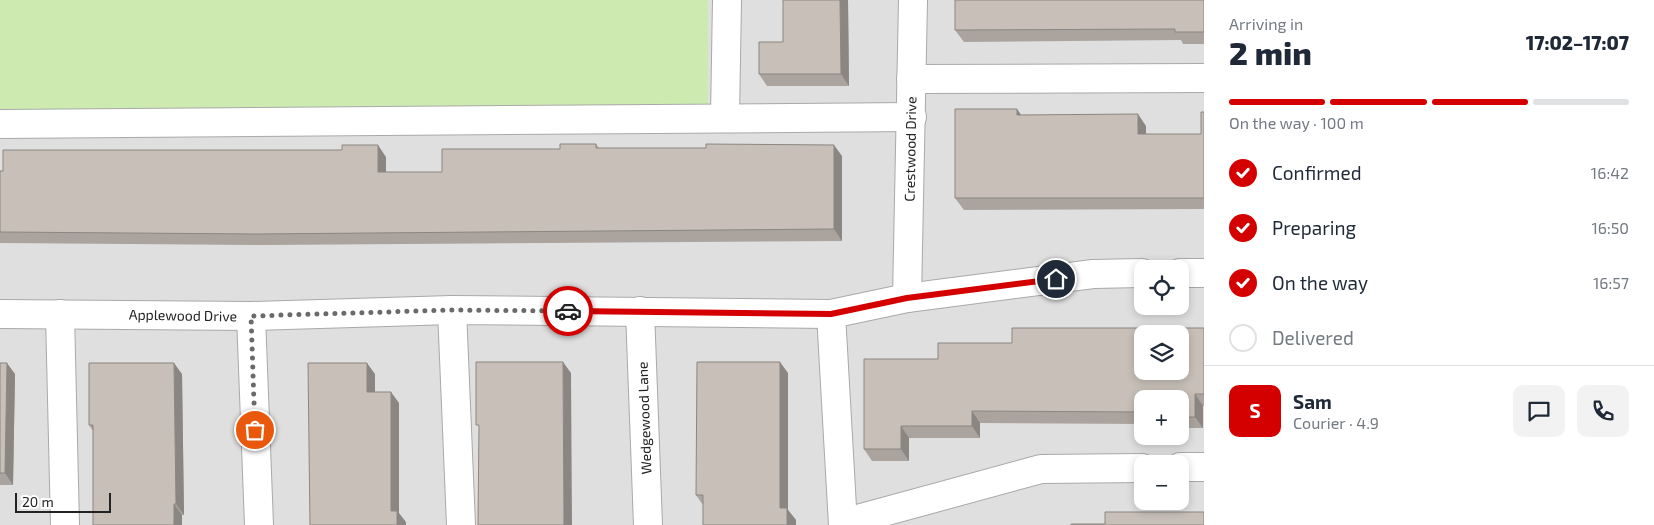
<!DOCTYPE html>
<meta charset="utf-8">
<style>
:root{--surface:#fff;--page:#f2f2f3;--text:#1f2937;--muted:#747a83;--line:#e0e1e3;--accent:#d40000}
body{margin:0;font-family:"Exo 2",sans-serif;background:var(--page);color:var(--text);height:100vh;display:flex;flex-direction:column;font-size:19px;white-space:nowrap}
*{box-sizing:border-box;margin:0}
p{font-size:16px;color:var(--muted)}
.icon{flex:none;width:28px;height:28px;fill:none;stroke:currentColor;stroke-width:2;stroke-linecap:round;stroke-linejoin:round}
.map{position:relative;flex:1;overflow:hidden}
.panel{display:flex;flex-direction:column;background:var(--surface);width:450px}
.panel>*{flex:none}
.fabs{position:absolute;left:1134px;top:260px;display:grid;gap:10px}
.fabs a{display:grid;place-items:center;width:55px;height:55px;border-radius:10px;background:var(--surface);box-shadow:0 2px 8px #0003;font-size:25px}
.scale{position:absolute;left:15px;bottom:12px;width:96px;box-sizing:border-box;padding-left:5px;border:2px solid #222;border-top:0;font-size:14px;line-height:18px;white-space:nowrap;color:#222;-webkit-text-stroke:4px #fff;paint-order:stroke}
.pin{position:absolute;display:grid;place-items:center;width:42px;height:42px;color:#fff;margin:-21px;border:2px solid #fff;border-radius:50%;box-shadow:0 1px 5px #0007}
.courier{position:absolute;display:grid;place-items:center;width:50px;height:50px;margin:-25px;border:4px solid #d40000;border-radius:50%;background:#fff;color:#222;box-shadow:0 1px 6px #0007}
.overview em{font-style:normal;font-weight:800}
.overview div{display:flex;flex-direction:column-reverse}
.overview{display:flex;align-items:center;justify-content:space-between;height:85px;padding:0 25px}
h1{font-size:32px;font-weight:800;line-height:38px}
.bar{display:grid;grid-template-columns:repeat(4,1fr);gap:8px 5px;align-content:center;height:60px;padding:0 25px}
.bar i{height:6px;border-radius:4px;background:var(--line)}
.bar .active{background:var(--accent)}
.bar p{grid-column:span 4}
.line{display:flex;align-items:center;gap:12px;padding:0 25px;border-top:1px solid var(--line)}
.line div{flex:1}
.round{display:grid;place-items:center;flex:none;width:52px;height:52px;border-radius:10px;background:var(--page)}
ol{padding:0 25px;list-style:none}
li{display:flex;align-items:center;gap:15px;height:55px}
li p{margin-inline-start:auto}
li .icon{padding:5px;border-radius:50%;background:var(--accent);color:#fff;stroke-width:4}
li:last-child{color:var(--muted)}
li i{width:28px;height:28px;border:2px solid var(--line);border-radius:50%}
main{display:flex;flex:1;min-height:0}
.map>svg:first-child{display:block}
</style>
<main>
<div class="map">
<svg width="1204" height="525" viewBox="0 0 1204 525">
<rect width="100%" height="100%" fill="#f2efe9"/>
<!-- residential -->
<path fill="#e0dfdf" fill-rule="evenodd" d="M708,0H1204V525H0V113L707,105ZM1142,269H1180V306H1142ZM1142,334H1180V371H1142ZM1142,399H1180V436H1142ZM1142,464H1180V501H1142Z"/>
<!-- grass -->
<polygon fill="#cdebb0" points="0,0 708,0 708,105 0,113"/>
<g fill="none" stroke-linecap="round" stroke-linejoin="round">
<!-- minor casing -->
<g stroke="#a9a9a9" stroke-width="30">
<g id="minor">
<polyline points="911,79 1204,78"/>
<polyline points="725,117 727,0"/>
<polyline points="0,124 912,117"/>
<polyline points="1180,273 1204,273"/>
<polyline points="907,298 913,0"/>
<polyline points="452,310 461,525"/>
<polyline points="640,311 648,525"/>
<polyline points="0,314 251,316 452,310 831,314 907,298 1093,274 1142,273"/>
<polyline points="60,314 65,525"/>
<polyline points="831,314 843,525"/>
<polyline points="251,316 259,525"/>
<polyline points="1180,467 1204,467"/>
<polyline points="843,523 1041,469 1142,468"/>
</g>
</g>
<!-- minor -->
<use href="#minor" stroke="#fff" stroke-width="28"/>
</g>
<!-- wall -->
<g fill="#aba49e">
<polygon points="783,0 848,0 849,86 767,86 759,74 783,42"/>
<polygon points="1204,0 1204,44 1183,44 1181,40 964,42 955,30"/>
<polygon points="1017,109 1021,115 1146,126 1146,134 1201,134 1204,112 1204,209 964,210 955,198"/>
<polygon points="596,144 599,148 842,156 842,241 264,245 0,243 0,171 386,157 386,172 442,172 560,149"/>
<polygon points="1204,328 1204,406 1203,406 1203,428 1180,428 1180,399 1142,399 1142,424 980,423 980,438 909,438 909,461 872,461 864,449 938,359 1012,343"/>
<polygon points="0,363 15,374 13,485 0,485"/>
<polygon points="788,373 788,510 796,520 796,525 703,505 696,495"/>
<polygon points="182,374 184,515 182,515 182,525 93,431 89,425"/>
</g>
<!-- shaded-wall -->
<g fill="#8b8681">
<polygon points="840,0 848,0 849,86 841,74"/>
<polygon points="1017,109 1025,121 1017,115"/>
<polygon points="1138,114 1146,126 1146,146 1138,134"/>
<polygon points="378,145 386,157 386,183 378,172"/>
<polygon points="834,145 842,156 842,241 834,229"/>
<polygon points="563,362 571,373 572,525 564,525"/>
<polygon points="780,362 788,373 788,510 796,520 796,525 787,525 780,508"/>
<polygon points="7,363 15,374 13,485 5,473"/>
<polygon points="174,363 182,374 184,515 176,504"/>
<polygon points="367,363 375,374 375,403 367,392"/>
<polygon points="391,392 399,403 399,513 406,522 406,525 397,525 391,511"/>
<polygon points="1195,394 1203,406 1203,428 1195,417"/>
<polygon points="972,411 980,423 980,438 972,426"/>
<polygon points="901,426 909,438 909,461 901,449"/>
<polygon points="174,504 182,515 182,525 174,525"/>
</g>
<!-- building -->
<g fill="#c7bfb8" stroke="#8b8681" fill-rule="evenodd">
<polygon points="783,0 840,0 841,74 759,74 759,42 783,42"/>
<polygon points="955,0 1204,0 1204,32 1175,32 1175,29 955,30"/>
<polygon points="955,109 1017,109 1017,115 1138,114 1138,134 1201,134 1201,112 1204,112 1204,198 955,198"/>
<polygon points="560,144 596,144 596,148 706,148 706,144 834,145 834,229 256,234 0,232 0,171 3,171 3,150 342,150 342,145 378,145 378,172 442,172 442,149 560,149"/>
<path d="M1012,328H1204V394H1195V417H1180V399H1142V412L972,411V426H901V449H864V359H938V343H1012ZM1142,334H1180V371H1142Z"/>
<polygon points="476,362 563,362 564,525 478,525 479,425 476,425"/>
<polygon points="697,362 780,362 780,508 787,508 787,525 703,525 703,495 696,495"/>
<polygon points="0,363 7,363 5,473 0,473"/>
<polygon points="89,363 174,363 176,504 174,504 174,525 93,525 93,425 89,425"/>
<polygon points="308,363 367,363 367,392 391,392 391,511 397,511 397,525 310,525"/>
<polygon points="1105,512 1204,512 1204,525 1071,525 1071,524 1105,524"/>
</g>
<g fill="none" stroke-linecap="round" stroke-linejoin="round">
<!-- done -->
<polyline stroke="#6b6a68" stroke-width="5" stroke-dasharray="0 9" points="255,430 251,316 452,310 568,311"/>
<!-- route -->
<polyline stroke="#d40000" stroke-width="6" points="568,311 831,314 907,298 1056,279"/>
</g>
<g text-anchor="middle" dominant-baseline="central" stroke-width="4.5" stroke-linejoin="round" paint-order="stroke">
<!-- street labels -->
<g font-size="14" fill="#222" stroke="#fff">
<text transform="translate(910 149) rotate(-89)">Crestwood Drive</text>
<text transform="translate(183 315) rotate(1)">Applewood Drive</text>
<text transform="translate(644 418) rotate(-92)">Wedgewood Lane</text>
</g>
</g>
</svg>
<div class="fabs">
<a><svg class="icon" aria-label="locate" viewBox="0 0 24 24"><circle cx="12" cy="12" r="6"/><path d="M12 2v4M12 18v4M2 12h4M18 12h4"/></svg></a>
<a><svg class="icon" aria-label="layers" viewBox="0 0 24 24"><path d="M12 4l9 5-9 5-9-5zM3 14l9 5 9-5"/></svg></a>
<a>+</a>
<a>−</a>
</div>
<div class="scale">20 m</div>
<div class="pin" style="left:255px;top:430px;background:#ea580c"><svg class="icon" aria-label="bag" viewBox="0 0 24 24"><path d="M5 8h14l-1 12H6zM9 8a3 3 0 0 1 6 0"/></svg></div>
<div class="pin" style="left:1056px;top:279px;background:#1f2937"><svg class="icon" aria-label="home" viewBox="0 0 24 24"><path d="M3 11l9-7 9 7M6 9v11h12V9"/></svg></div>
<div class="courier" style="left:568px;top:311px"><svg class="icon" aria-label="car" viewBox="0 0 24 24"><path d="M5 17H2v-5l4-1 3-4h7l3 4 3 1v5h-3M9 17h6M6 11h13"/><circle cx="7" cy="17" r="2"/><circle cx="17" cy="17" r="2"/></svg></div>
</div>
<section class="panel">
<div class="overview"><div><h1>2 min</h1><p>Arriving in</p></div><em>17:02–17:07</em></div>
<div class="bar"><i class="active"></i><i class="active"></i><i class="active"></i><i></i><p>On the way · 100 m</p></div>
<ol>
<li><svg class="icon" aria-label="check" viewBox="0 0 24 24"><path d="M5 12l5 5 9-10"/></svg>Confirmed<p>16:42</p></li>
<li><svg class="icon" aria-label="check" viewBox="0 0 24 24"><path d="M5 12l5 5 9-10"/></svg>Preparing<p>16:50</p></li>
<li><svg class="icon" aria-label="check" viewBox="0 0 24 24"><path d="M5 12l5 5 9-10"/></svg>On the way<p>16:57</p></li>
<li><i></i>Delivered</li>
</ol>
<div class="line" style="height:90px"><b class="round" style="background:var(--accent);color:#fff">S</b><div><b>Sam</b><p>Courier · 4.9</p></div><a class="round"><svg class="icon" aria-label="chat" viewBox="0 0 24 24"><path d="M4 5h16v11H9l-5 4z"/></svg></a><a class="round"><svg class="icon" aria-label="phone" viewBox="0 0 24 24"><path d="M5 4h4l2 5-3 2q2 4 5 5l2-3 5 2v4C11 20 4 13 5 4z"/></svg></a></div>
</section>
</main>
